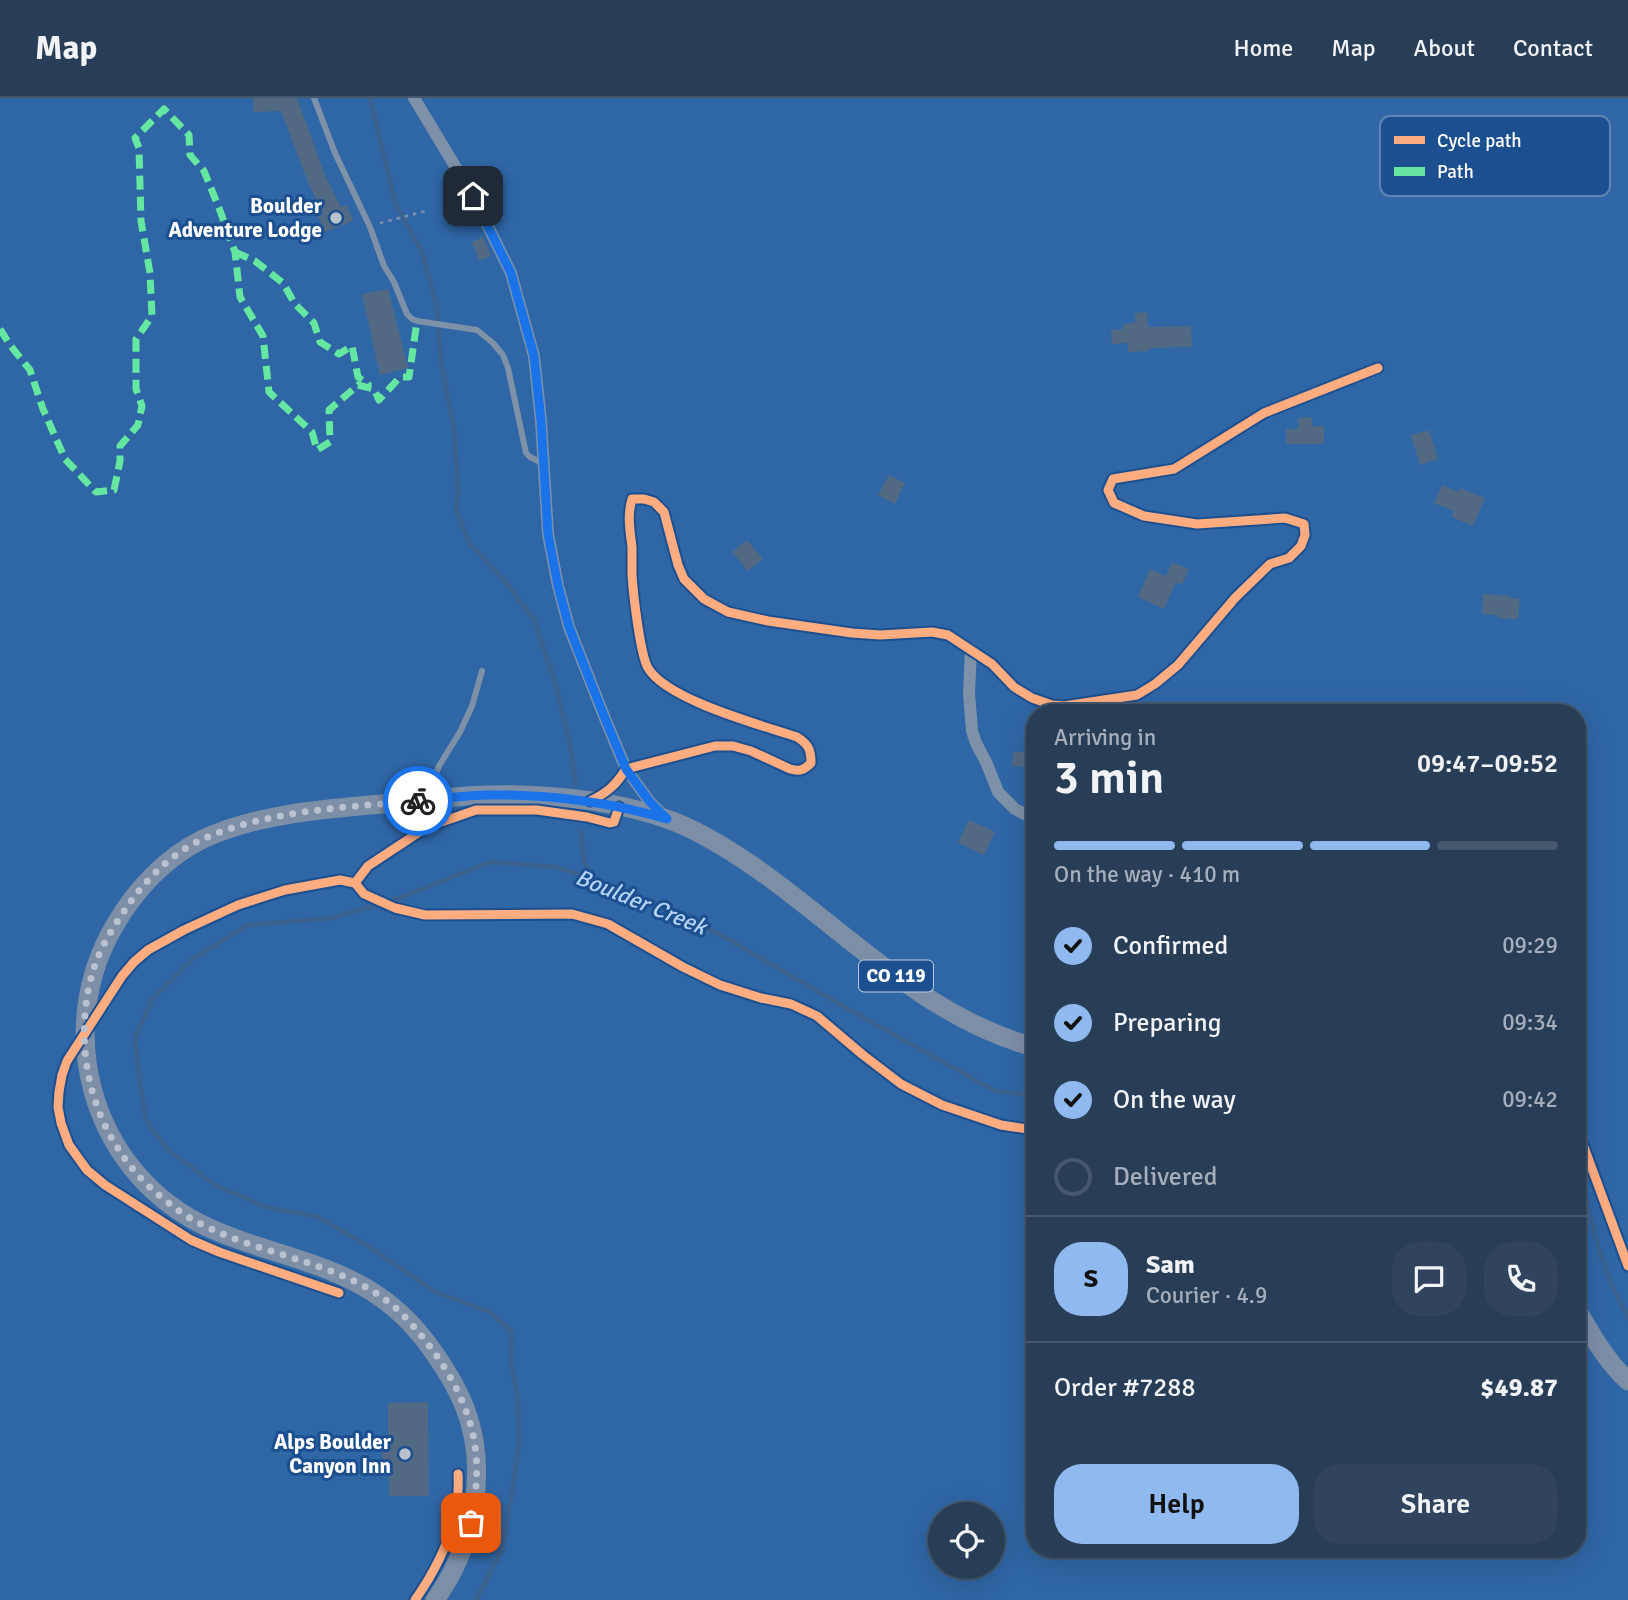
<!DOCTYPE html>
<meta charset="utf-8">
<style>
:root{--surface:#283e57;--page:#30455d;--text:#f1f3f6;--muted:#a5aeba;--line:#44576d;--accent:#90b9f0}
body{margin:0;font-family:Signika,sans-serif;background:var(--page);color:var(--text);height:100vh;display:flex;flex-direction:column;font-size:26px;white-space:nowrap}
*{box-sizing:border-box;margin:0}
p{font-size:23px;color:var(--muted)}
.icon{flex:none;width:38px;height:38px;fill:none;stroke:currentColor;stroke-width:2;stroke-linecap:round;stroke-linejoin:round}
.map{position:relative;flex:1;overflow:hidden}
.panel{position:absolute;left:1026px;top:606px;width:560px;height:854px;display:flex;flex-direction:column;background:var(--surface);border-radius:28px;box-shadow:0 7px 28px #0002,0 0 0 2px var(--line)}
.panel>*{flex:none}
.tools{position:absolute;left:928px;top:1404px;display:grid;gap:14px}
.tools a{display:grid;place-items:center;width:77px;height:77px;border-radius:50%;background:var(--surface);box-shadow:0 7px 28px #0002,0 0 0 2px var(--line);font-size:35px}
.pin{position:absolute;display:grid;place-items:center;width:60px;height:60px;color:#fff;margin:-30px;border-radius:14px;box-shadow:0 4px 10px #0006}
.courier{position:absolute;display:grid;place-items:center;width:70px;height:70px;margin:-35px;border:5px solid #1a73e8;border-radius:50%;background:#fff;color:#222;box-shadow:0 2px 9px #0007}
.head em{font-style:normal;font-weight:600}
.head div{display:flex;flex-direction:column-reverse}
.head{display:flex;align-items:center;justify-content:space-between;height:119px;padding:0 28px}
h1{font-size:46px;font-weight:600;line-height:52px}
.bar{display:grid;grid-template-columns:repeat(4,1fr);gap:10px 7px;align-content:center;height:84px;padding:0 28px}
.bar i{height:9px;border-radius:5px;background:var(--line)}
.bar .on{background:var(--accent)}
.bar p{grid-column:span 4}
.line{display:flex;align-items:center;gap:18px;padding:0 28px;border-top:2px solid var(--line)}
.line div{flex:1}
.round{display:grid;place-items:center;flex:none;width:74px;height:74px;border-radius:28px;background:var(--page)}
ol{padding:0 28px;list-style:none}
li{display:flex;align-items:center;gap:21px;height:77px}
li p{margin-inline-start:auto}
li .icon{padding:7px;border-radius:50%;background:var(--accent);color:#111;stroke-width:4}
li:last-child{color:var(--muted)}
li i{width:38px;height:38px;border:4px solid var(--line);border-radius:50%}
.cta{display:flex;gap:14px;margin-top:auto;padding:14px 28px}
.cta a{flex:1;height:80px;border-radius:28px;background:var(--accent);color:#111;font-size:28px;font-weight:600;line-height:80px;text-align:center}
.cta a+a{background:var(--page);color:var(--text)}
header{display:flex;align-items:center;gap:42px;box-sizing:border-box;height:98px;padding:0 35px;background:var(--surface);border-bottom:2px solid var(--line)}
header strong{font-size:33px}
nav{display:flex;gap:38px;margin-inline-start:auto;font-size:24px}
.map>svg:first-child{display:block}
</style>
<header>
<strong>Map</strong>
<nav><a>Home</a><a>Map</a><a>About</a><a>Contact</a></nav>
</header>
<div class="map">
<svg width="1628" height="1502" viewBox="0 0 1628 1502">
<rect width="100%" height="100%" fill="#365274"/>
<!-- green -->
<path fill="#2f66a5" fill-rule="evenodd" d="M0,0H1628V1502H0ZM1034,614H1577V1451H1034ZM940,1416H992V1468H940Z"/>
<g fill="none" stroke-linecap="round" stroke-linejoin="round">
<!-- stream -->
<g stroke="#3b618d" stroke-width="4.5">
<polyline points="370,0 393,95 396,106 422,154 437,209 441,264 454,330 458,392 456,411 469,445 505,483 534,522 556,588 570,646 576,687"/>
<polyline points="581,734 584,764 593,780"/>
<polyline points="1577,1073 1600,1154 1613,1190 1628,1220"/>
<polyline points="476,1502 503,1449 513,1388 519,1346 518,1301 511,1265 512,1234 490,1214 435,1194 370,1149 316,1118 268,1110 215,1087 167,1051 146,1022 140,985 135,940 152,901 194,860 248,827 332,820 402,799 490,764 556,769 619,790 721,837 848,911 995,993 1034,997"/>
</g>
</g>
<!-- building -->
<g fill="#526984">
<polygon points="253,0 297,0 325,77 341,109 347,107 353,123 325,134 318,118 323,117 308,84 281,13 254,14"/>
<polygon points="483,139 491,158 479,163 472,144"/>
<polygon points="388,191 408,270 380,277 362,196"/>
<polygon points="1147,214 1148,229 1191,228 1192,249 1149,250 1149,253 1128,254 1128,245 1112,246 1111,232 1123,231 1123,226 1135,225 1135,215"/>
<polygon points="1312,319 1312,328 1324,328 1324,346 1286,346 1286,331 1298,331 1298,320"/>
<polygon points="1429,332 1438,361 1420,367 1411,337"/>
<polygon points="889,377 905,385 895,406 878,397"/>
<polygon points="1442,387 1458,394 1460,390 1485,400 1473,428 1452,419 1454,413 1434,405"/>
<polygon points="747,442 763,461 748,473 732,454"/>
<polygon points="1172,464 1189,471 1182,487 1176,484 1164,511 1138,499 1150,471 1166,478"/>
<polygon points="1483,496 1510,498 1510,500 1520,501 1518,521 1498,520 1498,517 1482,516"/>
<polygon points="1013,654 1034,654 1034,669 1012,668"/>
<polygon points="969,722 995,734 984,757 958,745"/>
<polygon points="428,1304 429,1398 389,1398 389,1374 382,1375 382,1338 388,1337 388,1305"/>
</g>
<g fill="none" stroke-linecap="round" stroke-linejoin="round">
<!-- path -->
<polyline stroke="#7d92a8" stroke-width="2.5" stroke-dasharray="3.5 5" stroke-linecap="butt" points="380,125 426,113"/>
<!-- lane -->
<g stroke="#7d92a8" stroke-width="6">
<polyline points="314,0 335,55 370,129 384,168 394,184 407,216 412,221 417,223 477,232 493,245 503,257 508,270 526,355 530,359 544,366"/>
<polyline points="427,697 439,668 460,634 472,608 482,573"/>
</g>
<!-- street -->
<g stroke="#7d92a8" stroke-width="12">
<polyline points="414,0 473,98 511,175 534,258 541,323 548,436 558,488 569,529 602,613 626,671 650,704 662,716"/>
<polyline points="971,551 969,595 972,633 976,645 987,666 998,694 1015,711 1034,721"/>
<path d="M592,702C608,695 617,686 626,671L715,648H733L751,653L790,671C800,674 804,672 811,665C811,651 808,646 797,639C761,627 667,602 648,570C640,556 633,494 632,476C632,467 632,458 632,449C630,432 627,418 632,401H644L654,404L664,414L678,467L684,481L704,501L728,514L768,523L852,535L880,537L932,534L948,537L992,566L1014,589L1032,600L1052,607L1064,608L1137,597L1155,586L1178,567L1235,500L1270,466L1289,460L1301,448L1305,437L1304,426L1285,420L1197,426L1144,418L1114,405L1108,392L1113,381L1174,371L1264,315L1378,270"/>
</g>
<!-- primary -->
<g stroke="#7d8ea7" stroke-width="19">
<path d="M1577,1212C1592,1237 1606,1263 1628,1283"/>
<path d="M435,1502C474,1448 489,1372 465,1310C458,1292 448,1275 437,1259C421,1235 401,1213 377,1197C324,1161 256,1154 199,1125C91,1069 53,931 115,827C135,792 166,759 203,741C257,716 324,711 382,706C417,703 453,698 488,697C552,695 638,704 695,733C815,794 901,913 1034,949"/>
</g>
<!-- quiet -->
<g stroke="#66e7a1" stroke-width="7" stroke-dasharray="14 7" stroke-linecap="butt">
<polyline points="235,154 255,163 283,185 295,206 314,225 320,244 339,256 352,248 358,279 370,288"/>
<polyline points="0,231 10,247 30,272 43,311 65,361 96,394 114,392 120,363 120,348 138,327 142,308 136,291 136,241 152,218 150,175 141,123 139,50 135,40 164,11 189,37 190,57 204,73 219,110 235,154 240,199 263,238 269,294 312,334 317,352 330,344 329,312 358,287 374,291 379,302 400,279 409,279 417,223"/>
</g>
<!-- cycleway casing -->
<g stroke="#1b4f8f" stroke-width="13">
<g id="cycleway">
<path d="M590,703C607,695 616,687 626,671L715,648H733L751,653L790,671C800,674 804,672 811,665C811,651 808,646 797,639C761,627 667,602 648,570C640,556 633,494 632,476C632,467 632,458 632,449C630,432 627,418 632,401H644L654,404L664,414L678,467L684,481L704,501L728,514L768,523L852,535L880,537L932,534L948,537L992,566L1014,589L1032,600L1052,607L1064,608L1137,597L1155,586L1178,567L1235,500L1270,466L1289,460L1301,448L1305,437L1304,426L1285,420L1197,426L1144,418L1114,405L1108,392L1113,381L1174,371L1264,315L1378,270"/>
<polyline points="355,785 368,768 427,729 476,712 537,712 587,719 610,725 614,724 619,709"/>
<polyline points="1577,1030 1628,1168"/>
<polyline points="339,1195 219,1154 191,1142 105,1087 87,1072 69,1047 61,1025 58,1009 59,994 62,977 67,963 122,878 134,864 148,852 184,832 238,807 285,792 340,782 355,785 364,796 395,810 425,817 572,816 608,826 683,869 720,887 761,900 791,906 817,918 863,957 901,986 942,1007 1001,1027 1034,1032"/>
<path d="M415,1502C441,1465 461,1422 458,1376"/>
</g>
</g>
<!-- cycleway -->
<use href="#cycleway" stroke="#ffac80" stroke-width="9"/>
</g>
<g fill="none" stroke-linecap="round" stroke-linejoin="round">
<!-- done -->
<path stroke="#b9c2ce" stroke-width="7" stroke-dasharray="0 12.6" d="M418,703C348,709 268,712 203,741C172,755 146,781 127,809C114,828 101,848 94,870C75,929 84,1000 119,1052C132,1073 150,1091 170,1106C236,1160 347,1156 406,1220C441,1258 471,1304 476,1356C478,1379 475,1402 471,1425"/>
<!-- route -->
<path stroke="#1a73e8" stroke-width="9" d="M418,703C441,701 465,697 489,697C549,696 609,704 667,721L650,704L626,671L602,613L569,529L558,488L548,436L541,323L534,258L511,175L473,98"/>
</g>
<!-- markers -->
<g fill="#b9c2ce" stroke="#1b4f8f" stroke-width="2.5">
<circle cx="336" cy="120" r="7"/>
<circle cx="405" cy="1356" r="7"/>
</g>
<g text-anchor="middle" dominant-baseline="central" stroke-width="6" stroke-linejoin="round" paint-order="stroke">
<!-- shield labels -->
<rect fill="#1b4f8f" stroke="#bbcadd" stroke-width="2" x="859" y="862.5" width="74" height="31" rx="5"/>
<g font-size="19" font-weight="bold" fill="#fff">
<text x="896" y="878">CO 119</text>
</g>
<!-- poi labels -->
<g font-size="21" font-weight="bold" fill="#fff" stroke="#1b4f8f" text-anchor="end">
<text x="322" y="108">Boulder<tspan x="322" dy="24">Adventure Lodge</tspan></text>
<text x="391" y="1344">Alps Boulder<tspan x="391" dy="24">Canyon Inn</tspan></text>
</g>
<!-- water labels -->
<g font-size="23" font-style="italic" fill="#b5d3f5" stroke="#1b4f8f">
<text transform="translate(641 804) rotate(22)">Boulder Creek</text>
</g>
</g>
<!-- legend -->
<rect x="1380" y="18" width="230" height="80" rx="10" fill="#1b4f8f" stroke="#5f84b1" stroke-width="2"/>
<rect x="1394" y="38" width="31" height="8" fill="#ffac80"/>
<rect x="1394" y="69" width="31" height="9" fill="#66e7a1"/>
<g font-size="19" fill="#fff">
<text x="1437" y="49">Cycle path</text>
<text x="1437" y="80">Path</text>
</g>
</svg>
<div class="tools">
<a><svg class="icon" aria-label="locate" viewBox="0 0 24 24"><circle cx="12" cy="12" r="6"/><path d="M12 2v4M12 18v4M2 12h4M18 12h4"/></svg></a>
</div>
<div class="pin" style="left:471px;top:1425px;background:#ea580c"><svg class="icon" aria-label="bag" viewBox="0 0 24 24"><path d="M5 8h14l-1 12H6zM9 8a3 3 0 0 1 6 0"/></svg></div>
<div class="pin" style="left:473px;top:98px;background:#1f2937"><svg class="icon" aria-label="home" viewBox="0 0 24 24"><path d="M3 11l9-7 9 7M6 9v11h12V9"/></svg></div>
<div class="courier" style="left:418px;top:703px"><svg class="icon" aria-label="bike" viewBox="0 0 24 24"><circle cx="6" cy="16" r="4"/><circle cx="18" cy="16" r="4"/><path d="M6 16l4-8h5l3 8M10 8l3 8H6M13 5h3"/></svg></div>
<section class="panel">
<div class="head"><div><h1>3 min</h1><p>Arriving in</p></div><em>09:47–09:52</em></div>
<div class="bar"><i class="on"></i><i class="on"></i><i class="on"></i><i></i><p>On the way · 410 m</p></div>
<ol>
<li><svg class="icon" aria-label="check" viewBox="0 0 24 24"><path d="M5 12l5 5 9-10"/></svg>Confirmed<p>09:29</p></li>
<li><svg class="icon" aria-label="check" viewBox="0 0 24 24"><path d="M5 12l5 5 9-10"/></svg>Preparing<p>09:34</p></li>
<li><svg class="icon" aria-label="check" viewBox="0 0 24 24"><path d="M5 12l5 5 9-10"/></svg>On the way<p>09:42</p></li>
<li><i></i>Delivered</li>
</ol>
<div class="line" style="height:126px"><b class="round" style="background:var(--accent);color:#111">S</b><div><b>Sam</b><p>Courier · 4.9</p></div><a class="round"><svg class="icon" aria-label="chat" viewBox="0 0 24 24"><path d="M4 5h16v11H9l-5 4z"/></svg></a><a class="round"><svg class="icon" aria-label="phone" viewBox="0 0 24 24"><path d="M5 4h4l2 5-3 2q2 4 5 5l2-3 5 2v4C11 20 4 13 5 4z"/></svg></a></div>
<div class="line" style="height:91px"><div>Order #7288</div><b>$49.87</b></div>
<div class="cta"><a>Help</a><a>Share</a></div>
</section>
</div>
